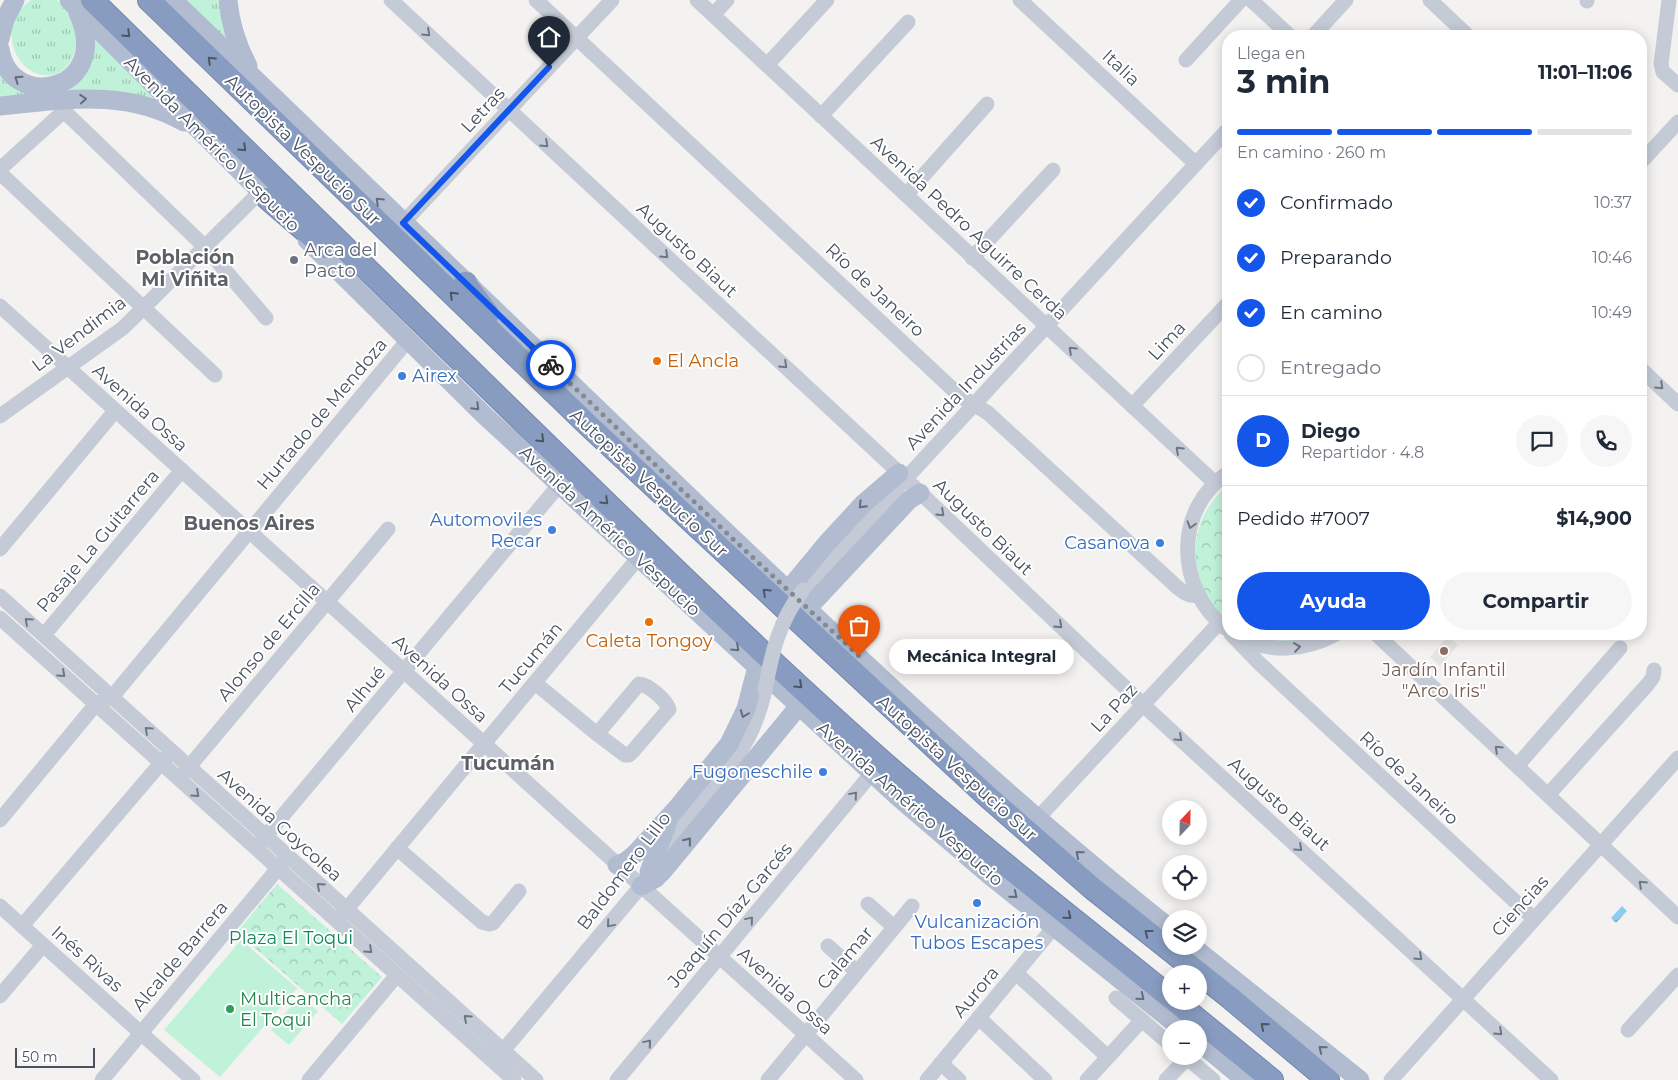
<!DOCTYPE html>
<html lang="es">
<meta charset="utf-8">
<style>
:root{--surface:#fff;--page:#f6f6f7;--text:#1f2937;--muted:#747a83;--line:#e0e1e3;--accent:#1456ea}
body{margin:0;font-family:Montserrat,sans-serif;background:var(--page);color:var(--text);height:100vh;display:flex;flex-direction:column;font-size:19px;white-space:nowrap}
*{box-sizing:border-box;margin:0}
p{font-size:16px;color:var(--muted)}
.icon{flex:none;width:28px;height:28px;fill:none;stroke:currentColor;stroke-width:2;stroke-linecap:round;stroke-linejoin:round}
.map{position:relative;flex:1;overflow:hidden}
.details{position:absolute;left:1222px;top:30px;width:425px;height:610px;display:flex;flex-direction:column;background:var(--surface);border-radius:20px;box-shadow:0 2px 12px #0003}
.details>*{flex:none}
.needle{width:32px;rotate:22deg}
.fabs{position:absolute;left:1162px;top:800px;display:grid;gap:10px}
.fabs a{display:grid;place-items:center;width:45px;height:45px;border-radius:50%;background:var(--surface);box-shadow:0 2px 12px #0003;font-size:25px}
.scale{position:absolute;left:15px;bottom:12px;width:80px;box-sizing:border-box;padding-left:5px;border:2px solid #485260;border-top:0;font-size:14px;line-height:18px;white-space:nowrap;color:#485260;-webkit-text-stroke:4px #fff;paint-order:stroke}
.pin{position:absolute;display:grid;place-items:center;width:42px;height:42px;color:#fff;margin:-51px -21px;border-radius:50% 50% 50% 0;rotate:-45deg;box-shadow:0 0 5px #0007}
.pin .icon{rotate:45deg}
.courier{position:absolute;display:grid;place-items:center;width:50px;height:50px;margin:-25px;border:4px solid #1456ea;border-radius:50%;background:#fff;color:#222;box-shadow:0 1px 6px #0007}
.bubble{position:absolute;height:35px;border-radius:18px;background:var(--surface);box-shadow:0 2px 12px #0003;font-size:16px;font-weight:700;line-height:35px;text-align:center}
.summary em{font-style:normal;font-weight:700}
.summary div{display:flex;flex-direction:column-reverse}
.summary{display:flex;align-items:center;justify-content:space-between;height:85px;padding:0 15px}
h1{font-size:32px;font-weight:700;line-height:38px}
.bar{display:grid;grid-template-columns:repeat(4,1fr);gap:8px 5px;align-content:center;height:60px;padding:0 15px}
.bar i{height:6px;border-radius:4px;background:var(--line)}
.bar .active{background:var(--accent)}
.bar p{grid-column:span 4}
.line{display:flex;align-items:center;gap:12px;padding:0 15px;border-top:1px solid var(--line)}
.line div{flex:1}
.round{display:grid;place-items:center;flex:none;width:52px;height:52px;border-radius:26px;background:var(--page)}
ol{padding:0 15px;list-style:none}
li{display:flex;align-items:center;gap:15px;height:55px}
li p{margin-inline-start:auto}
li .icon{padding:5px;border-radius:50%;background:var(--accent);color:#fff;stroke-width:4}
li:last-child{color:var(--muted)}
li i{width:28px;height:28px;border:2px solid var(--line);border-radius:50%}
.primary-button{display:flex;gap:10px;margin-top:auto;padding:10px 15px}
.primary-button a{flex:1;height:58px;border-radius:30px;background:var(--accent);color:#fff;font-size:20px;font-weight:700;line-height:58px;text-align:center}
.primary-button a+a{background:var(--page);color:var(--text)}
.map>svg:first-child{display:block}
</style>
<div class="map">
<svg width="1678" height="1080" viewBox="0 0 1678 1080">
<defs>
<pattern id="grass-tufts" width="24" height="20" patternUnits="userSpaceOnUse" patternTransform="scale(1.25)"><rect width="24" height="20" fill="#c0f1d9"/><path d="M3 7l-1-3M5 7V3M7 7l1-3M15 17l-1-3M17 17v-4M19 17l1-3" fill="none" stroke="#9ec6b3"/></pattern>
<pattern id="park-crowns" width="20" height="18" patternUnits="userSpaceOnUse" patternTransform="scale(1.25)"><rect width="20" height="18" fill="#c0f1d9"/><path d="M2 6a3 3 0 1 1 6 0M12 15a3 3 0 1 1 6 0" fill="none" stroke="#9ec6b3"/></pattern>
<pattern id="water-waves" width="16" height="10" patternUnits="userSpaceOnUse" patternTransform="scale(1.25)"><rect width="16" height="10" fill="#8ccdef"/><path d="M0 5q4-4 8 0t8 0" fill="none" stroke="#74a9c5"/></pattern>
</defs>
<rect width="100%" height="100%" fill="#f4f2f1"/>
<!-- education -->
<polygon fill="#e5e3e3" points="1448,636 1458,645 1440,666 1430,657"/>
<!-- grass -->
<g fill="url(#grass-tufts)">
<path d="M31,0H57C73,15 80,25 76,46C65,100 0,73 13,19C17,12 25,5 31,0Z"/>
<polygon points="184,0 218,0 228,43"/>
<polygon points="90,32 163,103 0,102 0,74 16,86 69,88"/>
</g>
<!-- park -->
<g fill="url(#park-crowns)">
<path d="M1229,484V624C1222,616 1214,609 1208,600C1205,595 1204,588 1201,582C1188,545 1199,509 1229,484Z"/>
<polygon points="1244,634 1328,634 1279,644"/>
<polygon points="277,884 382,977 342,1024 237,932"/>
</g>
<!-- pitch -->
<g fill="#c0f1d9">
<polygon points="241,940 297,988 220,1077 164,1030"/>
<polygon points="300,996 318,1011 289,1045 271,1030"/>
</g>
<!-- water -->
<polygon fill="url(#water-waves)" points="1622,906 1627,911 1616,923 1611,918"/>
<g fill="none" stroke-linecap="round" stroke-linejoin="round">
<!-- highway casing -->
<g stroke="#7387ad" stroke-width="24">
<g id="highway">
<path d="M92,0C231,136 370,272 509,408C633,529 756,650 885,764C978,845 1075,920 1171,998"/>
<polyline points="149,0 589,426 987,796 1091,887 1228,996 1328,1080"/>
<polyline points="268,199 324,247"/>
<polyline points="465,283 488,314"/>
<polyline points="1175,1001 1272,1080"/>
</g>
</g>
<!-- minor -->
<g stroke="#c5cbd6" stroke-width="15">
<polyline points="391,0 892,466 1153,714 1551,1080"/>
<path d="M536,0L960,396L988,413L1177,587C1183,592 1189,597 1197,595"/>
<polyline points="697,0 1215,483"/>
<polyline points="1020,0 1196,164"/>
<polyline points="1251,0 1290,36"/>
<polyline points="1430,0 1468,36"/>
<polyline points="1669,0 1661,64 1663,72 1678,85"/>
<polyline points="1587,1 1587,0"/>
<polyline points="713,15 727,0"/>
<polyline points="1313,36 1346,0"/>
<polyline points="1186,60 1241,0"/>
<polyline points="767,65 827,0"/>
<polyline points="821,116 908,22"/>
<polyline points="1641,162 1678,122"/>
<polyline points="0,169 64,111 205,247 266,318"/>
<polyline points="0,173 215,375"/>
<polyline points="906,195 987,104"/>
<polyline points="403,223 612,0"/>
<polyline points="972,258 1053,170"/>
<polyline points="0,306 856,1080"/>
<polyline points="1641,369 1678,404"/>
<polyline points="1132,406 1229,302"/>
<polyline points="0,416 123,328 261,191"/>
<polyline points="0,549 115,411"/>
<polyline points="803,590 1229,128"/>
<polyline points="0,596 536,1080"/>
<polyline points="0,618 514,1080"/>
<path d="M1225,628C1176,588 1173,509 1229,472"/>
<polyline points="1231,634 1259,663 1534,919"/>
<polyline points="1376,634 1678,917"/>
<polyline points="44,635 182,470"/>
<path d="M1237,636C1269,654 1305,651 1336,634"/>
<polyline points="535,683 597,734"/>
<path d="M639,684C649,685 666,700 669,709L633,751L629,755H625L597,734Z"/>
<polyline points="1517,766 1620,648"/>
<polyline points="183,774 388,529"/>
<polyline points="1548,795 1648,684 1653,677 1654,670"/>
<polyline points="1037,819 1219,623"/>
<polyline points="0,820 96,704 112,697 408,340"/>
<polyline points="260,843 560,484"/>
<polyline points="397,848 482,922 489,924 493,923 519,891"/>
<path d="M659,856C686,815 725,782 748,738C756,723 761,707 765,690"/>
<polyline points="868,904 894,927"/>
<polyline points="0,906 193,1080"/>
<polyline points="341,916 639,557"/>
<polyline points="22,926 167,756"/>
<polyline points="828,946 857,972"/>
<polyline points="1016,973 1108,1057"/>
<polyline points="0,996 43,945"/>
<polyline points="1116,998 1171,1045"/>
<polyline points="979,1018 1045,1080"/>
<polyline points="1628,1030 1678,975"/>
<polyline points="1185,1056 1213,1080"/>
<polyline points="497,1058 641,886 646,877"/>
<polyline points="941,1063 959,1080"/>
<polyline points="102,1080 285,860"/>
<polyline points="309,1080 397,975"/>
<polyline points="617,1080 872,773"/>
<polyline points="768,1080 912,906"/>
<polyline points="927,1080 1054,927"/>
<polyline points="1087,1080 1142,1020"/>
<polyline points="1166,1080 1187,1058"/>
<polyline points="1391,1080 1678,758"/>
</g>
<!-- major -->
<g stroke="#b1bcd0" stroke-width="19">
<polyline points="69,0 278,209"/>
<path d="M173,0C332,155 492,308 652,461C820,622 989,784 1171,929"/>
<path d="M228,0C230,24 237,45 248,66"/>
<polyline points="0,39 5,19 15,0"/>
<path d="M0,49C10,114 114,91 78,13"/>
<path d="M0,106C65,100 124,88 184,122"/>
<polyline points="307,240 483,414 898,797 988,874 1182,1029"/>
<polyline points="788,590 827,543 863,504 899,473"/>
<polyline points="808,608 909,500 920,493"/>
<polyline points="617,865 625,862 636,853 677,808 729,744 746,709 757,667"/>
<polyline points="649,872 667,824"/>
<polyline points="641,886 656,878 663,871 799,706"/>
<polyline points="1192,946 1360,1080"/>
<polyline points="1199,1042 1245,1080"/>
</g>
<!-- highway -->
<use href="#highway" stroke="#889cc1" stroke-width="22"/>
<!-- minor-bridge -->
<path stroke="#c5cbd6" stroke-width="15" d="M765,690C772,652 779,621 803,590"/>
</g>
<!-- one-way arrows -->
<defs><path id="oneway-chevron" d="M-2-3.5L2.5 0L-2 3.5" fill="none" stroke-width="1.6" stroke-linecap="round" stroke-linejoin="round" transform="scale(1.25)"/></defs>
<g stroke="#6e7683">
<use href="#oneway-chevron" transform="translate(427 33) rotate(43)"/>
<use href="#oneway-chevron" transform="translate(545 144) rotate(43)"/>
<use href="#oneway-chevron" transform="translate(665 255) rotate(43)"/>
<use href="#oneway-chevron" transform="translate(1072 350) rotate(-137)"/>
<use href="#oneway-chevron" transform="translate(784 365) rotate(43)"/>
<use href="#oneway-chevron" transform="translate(1660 386) rotate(44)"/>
<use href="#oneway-chevron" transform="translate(1179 450) rotate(-137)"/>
<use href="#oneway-chevron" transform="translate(941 513) rotate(43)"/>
<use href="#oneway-chevron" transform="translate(1191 525) rotate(106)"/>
<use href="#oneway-chevron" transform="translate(28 621) rotate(-138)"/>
<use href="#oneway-chevron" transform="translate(1059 625) rotate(43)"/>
<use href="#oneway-chevron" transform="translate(1297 647) rotate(-8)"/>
<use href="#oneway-chevron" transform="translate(62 674) rotate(42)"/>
<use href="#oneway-chevron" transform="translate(148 730) rotate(-138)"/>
<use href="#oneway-chevron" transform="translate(1179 738) rotate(42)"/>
<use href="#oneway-chevron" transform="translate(1498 749) rotate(-137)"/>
<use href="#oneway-chevron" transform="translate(196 794) rotate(42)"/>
<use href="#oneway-chevron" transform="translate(854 795) rotate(-50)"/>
<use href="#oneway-chevron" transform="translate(1299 848) rotate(42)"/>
<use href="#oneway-chevron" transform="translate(1642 884) rotate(-137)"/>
<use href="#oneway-chevron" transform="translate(320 886) rotate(-138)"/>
<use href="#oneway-chevron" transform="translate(750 920) rotate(-50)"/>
<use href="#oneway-chevron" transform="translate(610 924) rotate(130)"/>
<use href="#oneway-chevron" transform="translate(369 950) rotate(42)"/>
<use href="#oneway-chevron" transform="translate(1419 957) rotate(43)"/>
<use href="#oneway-chevron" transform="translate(467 1018) rotate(-138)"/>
<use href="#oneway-chevron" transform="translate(1499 1032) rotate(43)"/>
<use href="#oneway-chevron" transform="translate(648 1043) rotate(-50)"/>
</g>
<g stroke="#4b5665">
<use href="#oneway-chevron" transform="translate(127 34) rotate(44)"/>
<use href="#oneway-chevron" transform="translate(211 60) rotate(-136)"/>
<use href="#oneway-chevron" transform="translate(243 148) rotate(44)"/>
<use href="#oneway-chevron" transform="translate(453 295) rotate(-136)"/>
<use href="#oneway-chevron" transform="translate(541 439) rotate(44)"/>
<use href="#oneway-chevron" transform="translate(605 501) rotate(44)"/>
<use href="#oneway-chevron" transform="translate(766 592) rotate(-137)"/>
<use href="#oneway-chevron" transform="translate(799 685) rotate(43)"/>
<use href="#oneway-chevron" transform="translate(1068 916) rotate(39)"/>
<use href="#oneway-chevron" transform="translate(1148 933) rotate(-142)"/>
<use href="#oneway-chevron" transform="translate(1264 1026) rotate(-140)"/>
</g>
<g stroke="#626c7c">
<use href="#oneway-chevron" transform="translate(18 79) rotate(-145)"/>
<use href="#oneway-chevron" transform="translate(83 99) rotate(-4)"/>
<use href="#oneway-chevron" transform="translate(379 201) rotate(-136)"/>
<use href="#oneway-chevron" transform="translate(476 407) rotate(45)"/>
<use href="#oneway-chevron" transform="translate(862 505) rotate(134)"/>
<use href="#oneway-chevron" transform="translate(736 648) rotate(43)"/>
<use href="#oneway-chevron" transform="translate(744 714) rotate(111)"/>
<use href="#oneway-chevron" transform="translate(688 841) rotate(-51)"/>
<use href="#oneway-chevron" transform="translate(1079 854) rotate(-140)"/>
<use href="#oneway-chevron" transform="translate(1014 895) rotate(39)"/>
<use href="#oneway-chevron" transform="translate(1141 997) rotate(39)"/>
<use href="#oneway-chevron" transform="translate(1322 1049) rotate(-141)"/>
</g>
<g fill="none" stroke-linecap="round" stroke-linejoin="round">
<!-- done -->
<polyline stroke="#848a93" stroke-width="5" stroke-dasharray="0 9" points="551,365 734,540 859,656"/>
<!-- route -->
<polyline stroke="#1456ea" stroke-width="6" points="549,67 403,223 551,365"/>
</g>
<!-- markers -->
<circle fill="#6b7280" stroke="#fff" stroke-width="2" cx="294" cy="260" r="5"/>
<g fill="#e8710a" stroke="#fff" stroke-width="2">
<circle cx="657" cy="361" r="5"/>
<circle cx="649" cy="622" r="5"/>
</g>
<g fill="#3f7fe0" stroke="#fff" stroke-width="2">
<circle cx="402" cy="376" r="5"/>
<circle cx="552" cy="530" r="5"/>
<circle cx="1160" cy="543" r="5"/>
<circle cx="823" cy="772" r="5"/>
<circle cx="977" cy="903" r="5"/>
</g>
<circle fill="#8d6e63" stroke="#fff" stroke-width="2" cx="1444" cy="651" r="5"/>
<circle fill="#2e9e5b" stroke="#fff" stroke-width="2" cx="230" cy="1009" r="5"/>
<g text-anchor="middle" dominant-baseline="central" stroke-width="4" stroke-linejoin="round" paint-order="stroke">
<!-- street labels -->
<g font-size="18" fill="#485260" stroke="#fff">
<text transform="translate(1121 68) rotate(43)">Italia</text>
<text transform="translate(483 110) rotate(-47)">Letras</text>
<text transform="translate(212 144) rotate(45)">Avenida Américo Vespucio</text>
<text transform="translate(303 150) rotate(44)">Autopista Vespucio Sur</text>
<text transform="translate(969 228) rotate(43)">Avenida Pedro Aguirre Cerda</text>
<text transform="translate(687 250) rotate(43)">Augusto Biaut</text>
<text transform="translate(875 290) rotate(43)">Río de Janeiro</text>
<text transform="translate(79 334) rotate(-37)">La Vendimia</text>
<text transform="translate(1167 341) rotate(-47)">Lima</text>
<text transform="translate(966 386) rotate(-47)">Avenida Industrias</text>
<text transform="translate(140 408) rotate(42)">Avenida Ossa</text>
<text transform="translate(322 414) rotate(-50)">Hurtado de Mendoza</text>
<text transform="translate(649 483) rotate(43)">Autopista Vespucio Sur</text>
<text transform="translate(983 527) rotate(44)">Augusto Biaut</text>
<text transform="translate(610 531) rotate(43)">Avenida Américo Vespucio</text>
<text transform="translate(98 541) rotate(-50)">Pasaje La Guitarrera</text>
<text transform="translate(269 642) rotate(-50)">Alonso de Ercilla</text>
<text transform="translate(531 658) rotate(-50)">Tucumán</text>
<text transform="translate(440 679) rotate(42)">Avenida Ossa</text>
<text transform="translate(365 689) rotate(-50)">Alhué</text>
<text transform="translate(1114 708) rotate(-47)">La Paz</text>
<text transform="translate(957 768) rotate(42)">Autopista Vespucio Sur</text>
<text transform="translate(1409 778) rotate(43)">Río de Janeiro</text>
<text transform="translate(910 804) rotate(41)">Avenida Américo Vespucio</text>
<text transform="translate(1279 804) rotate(42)">Augusto Biaut</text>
<text transform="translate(280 825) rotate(42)">Avenida Goycolea</text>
<text transform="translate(624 871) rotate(-53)">Baldomero Lillo</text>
<text transform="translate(1520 906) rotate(-48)">Ciencias</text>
<text transform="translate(730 915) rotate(-50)">Joaquín Díaz Garcés</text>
<text transform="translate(180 956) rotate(-50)">Alcalde Barrera</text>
<text transform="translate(845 958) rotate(-50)">Calamar</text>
<text transform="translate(87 959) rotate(42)">Inés Rivas</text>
<text transform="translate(785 991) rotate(42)">Avenida Ossa</text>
<text transform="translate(976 992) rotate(-50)">Aurora</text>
</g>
<!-- worship labels -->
<g font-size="18" fill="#5b616d" stroke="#fff" text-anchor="start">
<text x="304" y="250">Arca del<tspan x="304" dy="21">Pacto</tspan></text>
</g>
<!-- food labels -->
<g font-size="18" fill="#c56008" stroke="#fff" text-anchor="start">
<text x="667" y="361">El Ancla</text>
<text x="649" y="641" text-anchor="middle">Caleta Tongoy</text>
</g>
<!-- shop labels -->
<g font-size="18" fill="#366cbe" stroke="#fff" text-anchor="end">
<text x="412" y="376" text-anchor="start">Airex</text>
<text x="542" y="520">Automoviles<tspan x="542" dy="21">Recar</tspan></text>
<text x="1150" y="543">Casanova</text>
<text x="813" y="772">Fugoneschile</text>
<text x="977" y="922" text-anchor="middle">Vulcanización<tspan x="977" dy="21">Tubos Escapes</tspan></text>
</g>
<!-- education labels -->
<g font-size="18" fill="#785e54" stroke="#fff">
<text x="1444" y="670">Jardín Infantil<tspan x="1444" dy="21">"Arco Iris"</tspan></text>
</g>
<!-- park labels -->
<g font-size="18" fill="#15855c" stroke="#fff">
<text x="291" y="938">Plaza El Toqui</text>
</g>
<!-- leisure labels -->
<g font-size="18" fill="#27864d" stroke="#fff" text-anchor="start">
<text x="240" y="999">Multicancha<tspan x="240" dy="21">El Toqui</tspan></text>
</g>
<!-- neighbourhood labels -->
<g font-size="19" font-weight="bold" fill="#5d6067" stroke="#fff">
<text x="185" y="257">Población<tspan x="185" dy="22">Mi Viñita</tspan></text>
<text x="249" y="523">Buenos Aires</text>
<text x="508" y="763">Tucumán</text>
</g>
</g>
</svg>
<div class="fabs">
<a><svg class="needle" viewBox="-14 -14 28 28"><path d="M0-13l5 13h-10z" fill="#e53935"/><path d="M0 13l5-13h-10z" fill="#747a83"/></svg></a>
<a><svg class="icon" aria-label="locate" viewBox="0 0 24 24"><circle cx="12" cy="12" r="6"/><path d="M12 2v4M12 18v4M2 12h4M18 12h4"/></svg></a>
<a><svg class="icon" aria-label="layers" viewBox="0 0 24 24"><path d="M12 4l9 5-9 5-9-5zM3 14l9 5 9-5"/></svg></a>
<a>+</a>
<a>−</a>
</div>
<div class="scale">50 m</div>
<div class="pin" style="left:859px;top:656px;background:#ea580c"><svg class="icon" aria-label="bag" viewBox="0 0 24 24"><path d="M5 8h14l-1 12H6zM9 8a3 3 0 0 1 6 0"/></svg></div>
<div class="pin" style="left:549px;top:67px;background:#1f2937"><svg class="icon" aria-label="home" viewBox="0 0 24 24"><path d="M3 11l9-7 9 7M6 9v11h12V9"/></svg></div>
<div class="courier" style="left:551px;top:365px"><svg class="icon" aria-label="bike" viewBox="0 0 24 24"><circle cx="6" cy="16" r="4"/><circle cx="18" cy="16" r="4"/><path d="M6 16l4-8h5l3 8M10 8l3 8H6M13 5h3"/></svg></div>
<div class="bubble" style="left:889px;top:639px;width:185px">Mecánica Integral</div>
<section class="details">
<div class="summary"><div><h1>3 min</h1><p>Llega en</p></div><em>11:01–11:06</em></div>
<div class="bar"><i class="active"></i><i class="active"></i><i class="active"></i><i></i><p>En camino · 260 m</p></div>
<ol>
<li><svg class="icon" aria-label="check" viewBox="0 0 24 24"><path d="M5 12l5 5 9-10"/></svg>Confirmado<p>10:37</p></li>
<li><svg class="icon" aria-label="check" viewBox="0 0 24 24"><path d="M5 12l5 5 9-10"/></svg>Preparando<p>10:46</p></li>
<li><svg class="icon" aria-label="check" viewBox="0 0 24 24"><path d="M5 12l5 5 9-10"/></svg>En camino<p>10:49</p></li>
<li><i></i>Entregado</li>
</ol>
<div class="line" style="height:90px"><b class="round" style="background:var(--accent);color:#fff">D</b><div><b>Diego</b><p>Repartidor · 4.8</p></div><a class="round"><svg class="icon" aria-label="chat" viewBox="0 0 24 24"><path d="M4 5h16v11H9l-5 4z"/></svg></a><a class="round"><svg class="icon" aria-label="phone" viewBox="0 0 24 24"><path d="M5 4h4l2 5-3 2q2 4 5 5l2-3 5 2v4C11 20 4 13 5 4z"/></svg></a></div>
<div class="line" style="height:65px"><div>Pedido #7007</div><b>$14,900</b></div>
<div class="primary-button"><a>Ayuda</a><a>Compartir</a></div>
</section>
</div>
